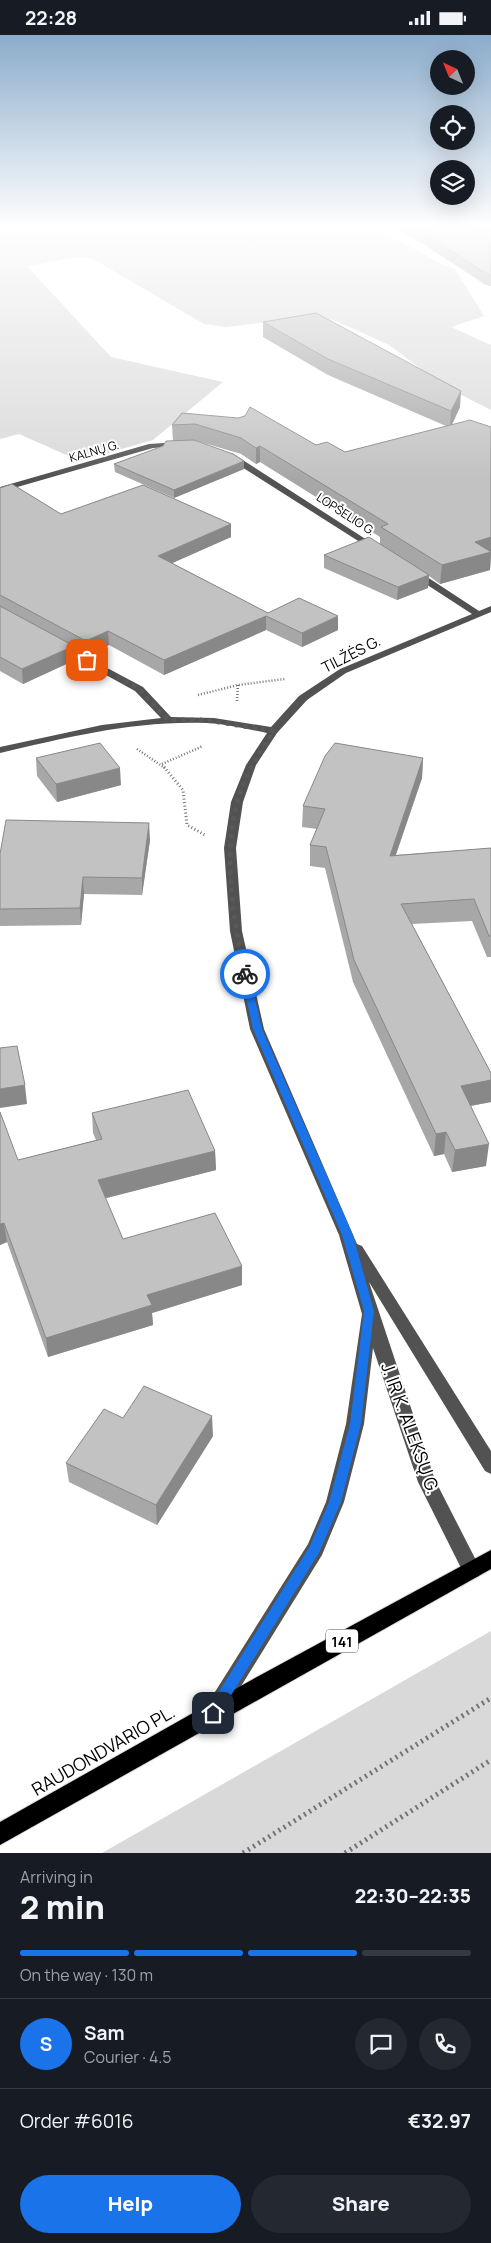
<!DOCTYPE html>
<meta charset="utf-8">
<style>
:root{--surface:#171b24;--page:#242831;--text:#f1f3f6;--muted:#9ea1a6;--line:#363941;--accent:#1a73e8}
body{margin:0;font-family:Manrope,sans-serif;background:var(--page);color:var(--text);height:100vh;display:flex;flex-direction:column;font-size:19px;white-space:nowrap}
*{box-sizing:border-box;margin:0}
p{font-size:16px;color:var(--muted)}
.icon{flex:none;width:28px;height:28px;fill:none;stroke:currentColor;stroke-width:2;stroke-linecap:round;stroke-linejoin:round}
.map{position:relative;height:1818px;overflow:hidden}
.sheet{display:flex;flex-direction:column;background:var(--surface);flex:1}
.sheet>*{flex:none}
.needle{width:32px;rotate:317deg}
.buttons{position:absolute;left:430px;top:15px;display:grid;gap:10px}
.buttons a{display:grid;place-items:center;width:45px;height:45px;border-radius:50%;background:var(--surface);box-shadow:0 5px 20px #0002;font-size:25px}
.pin{position:absolute;display:grid;place-items:center;width:42px;height:42px;color:#fff;margin:-21px;border-radius:10px;box-shadow:0 2px 8px #0006}
.courier{position:absolute;display:grid;place-items:center;width:50px;height:50px;margin:-25px;border:4px solid #1a73e8;border-radius:50%;background:#fff;color:#222;box-shadow:0 1px 6px #0007}
.overview em{font-style:normal;font-weight:800}
.overview div{display:flex;flex-direction:column-reverse}
.overview{display:flex;align-items:center;justify-content:space-between;height:85px;padding:0 20px}
h1{font-size:32px;font-weight:800;line-height:38px}
.bar{display:grid;grid-template-columns:repeat(4,1fr);gap:8px 5px;align-content:center;height:60px;padding:0 20px}
.bar i{height:6px;border-radius:4px;background:var(--line)}
.bar .active{background:var(--accent)}
.bar p{grid-column:span 4}
.line{display:flex;align-items:center;gap:12px;padding:0 20px;border-top:1px solid var(--line)}
.line div{flex:1}
.round{display:grid;place-items:center;flex:none;width:52px;height:52px;border-radius:26px;background:var(--page)}
.action{display:flex;gap:10px;margin-top:auto;padding:10px 20px}
.action a{flex:1;height:58px;border-radius:30px;background:var(--accent);color:#fff;font-size:20px;font-weight:800;line-height:58px;text-align:center}
.action a+a{background:var(--page);color:var(--text)}
.status{display:flex;justify-content:space-between;align-items:center;height:35px;padding:0 25px;background:var(--surface);direction:ltr}
.status svg{height:14px;fill:currentColor}
.map>svg:first-child{display:block}
</style>
<div class="status"><b>22:28</b><svg viewBox="0 0 49 12"><path d="M0 12V9h3v3zM5 12V6h3v6zM10 12V3h3v9zM15 12V0h3v12zM26 1h20v11H26zM47 4h2v5h-2z"/></svg></div>
<div class="map">
<svg width="491" height="1818" viewBox="0 0 491 1818">
<rect width="100%" height="100%" fill="#fff"/>
<!-- green -->
<g fill="#d9d9d9">
<polygon points="0,191 375,191 437,227 455,234 484,281 451,292 491,310 491,375 444,351 389,310 334,285 313,282 226,292 204,289 93,224 79,222 27,231 111,322 223,347 153,405 80,426 19,399 0,404"/>
<polygon points="491,1596 491,1818 102,1818"/>
</g>
<g fill="none" stroke-linecap="round" stroke-linejoin="round">
<!-- major casing -->
<g stroke="#dbdbdb" stroke-width="2">
<polygon id="major" points="491,1515 491,1534 0,1810 0,1787 255,1643"/>
</g>
<!-- path-far2 -->
<g stroke="#747474" stroke-width="2.5" stroke-dasharray="1 2" stroke-linecap="butt">
<polyline points="198,660 238,650 285,644"/>
<polyline points="237,666 238,650"/>
<polyline points="137,714 165,733"/>
<polyline points="162,729 203,711"/>
</g>
<!-- path-far1 -->
<polyline stroke="#747474" stroke-width="3" stroke-dasharray="1 2.5" stroke-linecap="butt" points="164,732 183,755 187,790 205,800"/>
<!-- path -->
<g stroke="#747474" stroke-width="5" stroke-dasharray="2 4" stroke-linecap="butt">
<polyline points="243,1818 491,1663"/>
<polyline points="345,1818 491,1725"/>
</g>
<!-- minor -->
<g fill="#525252" fill-rule="evenodd">
<polygon points="179,407 182,407 182,411 153,413 0,457 0,452 149,409"/>
<polygon points="226,418 232,418 381,514 374,516 226,422"/>
<path d="M412,536H418L479,576L491,571V577L346,638L307,665L277,698L256,730L243,767L236,813L242,896L264,994L357,1209L362,1211L491,1416V1439L485,1436L369,1247L435,1445L481,1535L479,1541L472,1544L465,1541L418,1447L373,1313L364,1389L344,1467L322,1520L222,1682L215,1685L208,1682L205,1675L208,1668L308,1509L326,1467L346,1389L362,1279L339,1200L250,994L230,896L224,813L231,767L246,730L267,698C247,694 227,689 207,688C137,685 67,702 0,718V712L102,690L161,683L135,656L57,613L55,611L60,608L143,652L171,682L214,683L271,692L299,661L340,634L472,579L412,540Z"/>
</g>
<!-- major -->
<use href="#major" fill="#000" fill-rule="evenodd"/>
</g>
<!-- wall -->
<g fill="#a7a7a7">
<polygon points="391,191 491,191 491,251 486,250 423,209"/>
<polygon points="263,287 460,372 452,390 491,392 491,520 490,535 440,549 429,541 428,553 397,565 324,533 324,520 380,509 380,502 260,427 256,429 241,419 194,405 244,434 174,463 115,437 114,429 163,411 173,406 172,390 182,378 345,417 446,391 328,340 263,302"/>
<polygon points="0,453 61,479 231,502 172,528 268,578 338,595 302,612 266,595 164,640 109,610 87,620 74,613 75,625 23,649 0,636"/>
<polygon points="36,723 121,750 57,767 37,741"/>
<polygon points="423,723 422,743 396,820 491,813 491,922 487,922 472,886 412,889 491,1038 491,1067 471,1071 486,1131 452,1137 444,1119 434,1121 353,947 325,833 310,831 310,810 317,794 302,792 303,771"/>
<polygon points="150,805 142,860 84,859 81,890 0,891 0,819"/>
<polygon points="92,1078 215,1116 216,1135 105,1163 123,1204 242,1250 152,1278 153,1290 48,1322 7,1207 0,1210 18,1125 96,1105 93,1098"/>
<polygon points="123,1383 213,1401 157,1490 69,1447 66,1428"/>
</g>
<!-- shaded-wall -->
<g fill="#888">
<polygon points="461,356 460,372 450,393 451,376"/>
<polygon points="260,411 260,427 256,429 256,413"/>
<polygon points="244,426 244,434 174,463 174,455"/>
<polygon points="231,489 231,502 159,534 158,521"/>
<polygon points="491,502 491,520 490,535 440,549 442,530 475,507"/>
<polygon points="429,540 428,553 397,565 398,552"/>
<polygon points="266,581 266,595 164,640 164,625"/>
<polygon points="338,581 338,595 302,612 302,598"/>
<polygon points="108,596 109,610 87,620 86,606"/>
<polygon points="74,611 75,625 23,649 22,634"/>
<polygon points="423,723 422,743 388,842 390,821"/>
<polygon points="120,733 121,750 57,767 56,749"/>
<polygon points="149,788 150,805 142,860 142,843"/>
<polygon points="83,842 84,859 81,890 80,873"/>
<polygon points="491,1045 491,1067 458,1073 461,1051"/>
<polygon points="25,1050 27,1069 0,1073 0,1054"/>
<polygon points="446,1097 444,1119 434,1121 436,1099"/>
<polygon points="489,1109 486,1131 452,1137 455,1115"/>
<polygon points="215,1116 216,1135 99,1165 98,1145"/>
<polygon points="4,1188 7,1207 0,1210 0,1189"/>
<polygon points="242,1231 242,1250 152,1278 153,1290 48,1322 46,1303 147,1260"/>
<polygon points="212,1381 213,1401 157,1490 156,1470"/>
</g>
<!-- building -->
<g fill="#c2c2c2" stroke="#888">
<polygon points="409,191 491,191 491,240 487,239 423,198"/>
<polygon points="316,278 461,356 451,376 328,324 263,287"/>
<polygon points="250,372 316,410 327,407 345,417 470,385 491,392 491,502 475,507 491,517 442,530 381,492 388,489 260,411 256,413 241,403 195,389 172,390 182,378 238,383 245,381"/>
<polygon points="194,405 233,419 244,426 174,455 114,429 163,411 166,406"/>
<polygon points="12,449 61,479 143,450 231,489 158,521 268,578 299,563 338,581 302,598 266,581 164,625 108,596 86,606 0,560 0,453"/>
<polygon points="369,502 429,540 398,552 324,520"/>
<polygon points="0,571 74,611 22,634 0,622"/>
<polygon points="100,708 120,733 56,749 36,723"/>
<polygon points="335,708 423,723 390,821 491,813 491,901 489,901 474,864 401,869 491,1038 491,1045 461,1051 489,1109 455,1115 446,1097 436,1099 354,925 326,812 310,810 325,774 303,771 325,721"/>
<polygon points="6,785 149,788 142,843 83,842 80,873 0,874 0,819"/>
<polygon points="17,1011 25,1050 0,1054 0,1013"/>
<polygon points="188,1055 215,1116 98,1145 123,1204 215,1178 242,1231 147,1260 152,1270 46,1303 4,1188 0,1189 0,1077 18,1125 102,1104 92,1078"/>
<polygon points="144,1351 212,1381 156,1470 66,1428 104,1374 123,1383"/>
</g>
<!-- sky -->
<linearGradient id="sky" x2="0" y2="1"><stop stop-color="#8baccb"/><stop offset="0.43" stop-color="#fff"/><stop offset="1" stop-color="#fff" stop-opacity="0"/></linearGradient>
<rect width="491" height="445" fill="url(#sky)"/>
<!-- route -->
<polygon fill="#1a73e8" points="245,936 249,939 262,994 353,1200 374,1276 361,1389 341,1467 319,1518 217,1683 213,1685 208,1683 206,1678 208,1674 310,1511 329,1467 350,1389 364,1276 342,1200 253,994 241,939"/>
<g fill="none" stroke-linecap="round" stroke-linejoin="round">
<!-- done -->
<path stroke="#595959" stroke-width="5" stroke-dasharray="0 9" d="M87,625L139,654L168,685H206L274,696C259,719 244,741 237,768C223,822 233,885 245,939"/>
</g>
<g text-anchor="middle" dominant-baseline="central" stroke-width="4" stroke-linejoin="round" paint-order="stroke">
<!-- far-street labels -->
<g font-size="12" fill="#000" stroke="#fff">
<text transform="translate(94 416) rotate(-16)">KALNŲ G.</text>
<text transform="translate(346 479) rotate(33)">LOPŠELIO G.</text>
</g>
<!-- shield labels -->
<rect fill="#fff" stroke="#4c4c4c" stroke-width="1" x="326" y="1594.5" width="32" height="23" rx="4"/>
<g font-size="14" font-weight="bold" fill="#000">
<text x="342" y="1606">141</text>
</g>
<!-- street labels -->
<g font-size="15" fill="#000" stroke="#fff">
<text transform="translate(351 619) rotate(-27)">TILŽĖS G.</text>
</g>
<!-- near-street labels -->
<g font-size="18" fill="#000" stroke="#fff">
<text transform="translate(411 1393) rotate(70)">J. IR K. ALEKSŲ G.</text>
<text transform="translate(103 1715) rotate(-30)">RAUDONDVARIO PL.</text>
</g>
</g>
</svg>
<div class="buttons">
<a><svg class="needle" viewBox="-14 -14 28 28"><path d="M0-13l5 13h-10z" fill="#e53935"/><path d="M0 13l5-13h-10z" fill="#9ea1a6"/></svg></a>
<a><svg class="icon" aria-label="locate" viewBox="0 0 24 24"><circle cx="12" cy="12" r="6"/><path d="M12 2v4M12 18v4M2 12h4M18 12h4"/></svg></a>
<a><svg class="icon" aria-label="layers" viewBox="0 0 24 24"><path d="M12 4l9 5-9 5-9-5zM3 14l9 5 9-5"/></svg></a>
</div>
<div class="pin" style="left:87px;top:625px;background:#ea580c"><svg class="icon" aria-label="bag" viewBox="0 0 24 24"><path d="M5 8h14l-1 12H6zM9 8a3 3 0 0 1 6 0"/></svg></div>
<div class="pin" style="left:213px;top:1678px;background:#1f2937"><svg class="icon" aria-label="home" viewBox="0 0 24 24"><path d="M3 11l9-7 9 7M6 9v11h12V9"/></svg></div>
<div class="courier" style="left:245px;top:939px"><svg class="icon" aria-label="bike" viewBox="0 0 24 24"><circle cx="6" cy="16" r="4"/><circle cx="18" cy="16" r="4"/><path d="M6 16l4-8h5l3 8M10 8l3 8H6M13 5h3"/></svg></div>
</div>
<section class="sheet">
<div class="overview"><div><h1>2 min</h1><p>Arriving in</p></div><em>22:30–22:35</em></div>
<div class="bar"><i class="active"></i><i class="active"></i><i class="active"></i><i></i><p>On the way · 130 m</p></div>
<div class="line" style="height:90px"><b class="round" style="background:var(--accent);color:#fff">S</b><div><b>Sam</b><p>Courier · 4.5</p></div><a class="round"><svg class="icon" aria-label="chat" viewBox="0 0 24 24"><path d="M4 5h16v11H9l-5 4z"/></svg></a><a class="round"><svg class="icon" aria-label="phone" viewBox="0 0 24 24"><path d="M5 4h4l2 5-3 2q2 4 5 5l2-3 5 2v4C11 20 4 13 5 4z"/></svg></a></div>
<div class="line" style="height:65px"><div>Order #6016</div><b>€32.97</b></div>
<div class="action"><a>Help</a><a>Share</a></div>
</section>
